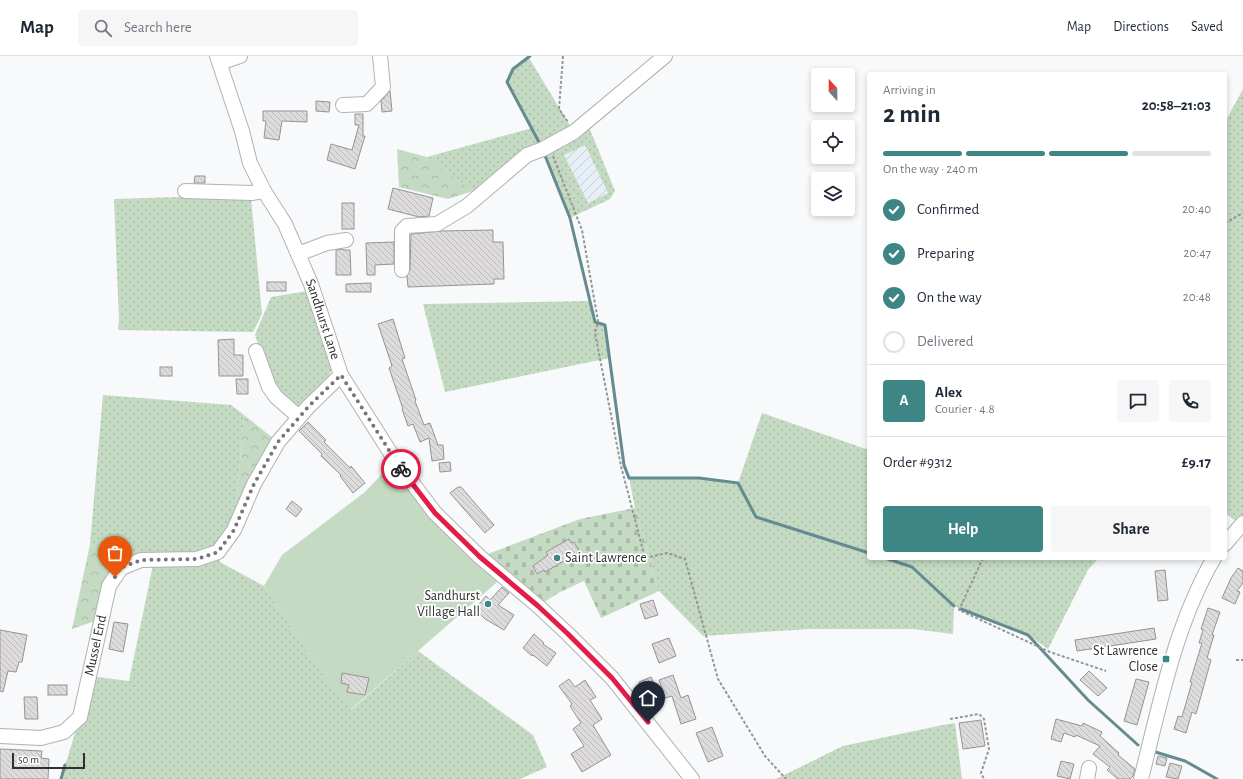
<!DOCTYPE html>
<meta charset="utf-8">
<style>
:root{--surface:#fff;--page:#f6f6f7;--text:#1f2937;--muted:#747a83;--line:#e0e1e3;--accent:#3d8685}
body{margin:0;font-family:"Alegreya Sans",sans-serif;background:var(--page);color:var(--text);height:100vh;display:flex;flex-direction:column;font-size:15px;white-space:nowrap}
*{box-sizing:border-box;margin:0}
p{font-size:13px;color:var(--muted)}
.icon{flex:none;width:22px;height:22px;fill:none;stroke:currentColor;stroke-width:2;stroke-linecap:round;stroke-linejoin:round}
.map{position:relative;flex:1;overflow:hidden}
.side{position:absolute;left:867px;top:16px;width:360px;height:488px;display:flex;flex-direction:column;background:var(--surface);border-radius:4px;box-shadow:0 2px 6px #0003}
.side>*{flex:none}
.needle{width:26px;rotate:339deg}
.fabs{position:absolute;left:811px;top:12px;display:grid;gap:8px}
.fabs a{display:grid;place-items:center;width:44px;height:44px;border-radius:4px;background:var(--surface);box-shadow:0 2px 6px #0003;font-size:20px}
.scale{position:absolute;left:12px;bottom:10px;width:73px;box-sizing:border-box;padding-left:4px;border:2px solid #303031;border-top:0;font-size:11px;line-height:14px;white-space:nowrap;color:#303031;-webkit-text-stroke:3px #fff;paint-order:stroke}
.pin{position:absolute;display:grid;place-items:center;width:34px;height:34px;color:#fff;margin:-41px -17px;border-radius:50% 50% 50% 0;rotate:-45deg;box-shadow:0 0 4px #0007}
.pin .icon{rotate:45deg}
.courier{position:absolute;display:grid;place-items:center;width:40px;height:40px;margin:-20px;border:3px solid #e11d48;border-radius:50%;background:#fff;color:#222;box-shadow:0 1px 5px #0007}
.overview em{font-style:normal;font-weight:700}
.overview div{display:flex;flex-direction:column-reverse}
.overview{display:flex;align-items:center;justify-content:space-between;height:68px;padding:0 16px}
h1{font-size:26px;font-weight:700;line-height:30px}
.bar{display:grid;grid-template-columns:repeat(4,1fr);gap:6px 4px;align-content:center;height:48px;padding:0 16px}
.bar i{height:5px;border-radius:3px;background:var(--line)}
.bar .current{background:var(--accent)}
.bar p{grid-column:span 4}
.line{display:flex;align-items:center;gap:10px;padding:0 16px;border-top:1px solid var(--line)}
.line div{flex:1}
.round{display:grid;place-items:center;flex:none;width:42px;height:42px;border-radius:4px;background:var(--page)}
ol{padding:0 16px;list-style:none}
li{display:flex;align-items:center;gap:12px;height:44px}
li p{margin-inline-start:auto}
li .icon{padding:4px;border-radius:50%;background:var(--accent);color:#fff;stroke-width:4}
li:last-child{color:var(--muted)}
li i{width:22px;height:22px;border:2px solid var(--line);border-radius:50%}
.primary-button{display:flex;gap:8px;margin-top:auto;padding:8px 16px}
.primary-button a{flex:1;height:46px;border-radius:4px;background:var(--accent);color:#fff;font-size:16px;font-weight:700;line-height:46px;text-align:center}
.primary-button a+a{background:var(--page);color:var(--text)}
header{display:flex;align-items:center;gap:24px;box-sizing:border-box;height:56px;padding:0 20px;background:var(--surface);border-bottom:1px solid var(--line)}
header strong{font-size:19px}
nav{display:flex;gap:22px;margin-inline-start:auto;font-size:14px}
.search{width:280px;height:36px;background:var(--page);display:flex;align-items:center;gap:10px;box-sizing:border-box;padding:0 14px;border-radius:4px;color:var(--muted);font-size:15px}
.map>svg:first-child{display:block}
</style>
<header>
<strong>Map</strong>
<div class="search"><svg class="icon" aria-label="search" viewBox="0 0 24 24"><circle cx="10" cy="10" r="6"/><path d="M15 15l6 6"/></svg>Search here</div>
<nav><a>Map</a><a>Directions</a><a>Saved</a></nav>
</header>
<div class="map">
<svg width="1243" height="723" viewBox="0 0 1243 723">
<defs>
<pattern id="industrial-furrows" width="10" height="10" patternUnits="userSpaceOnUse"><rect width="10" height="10" fill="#e6eef6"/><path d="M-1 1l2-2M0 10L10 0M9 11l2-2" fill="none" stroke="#c6ccd3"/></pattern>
<pattern id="grass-dots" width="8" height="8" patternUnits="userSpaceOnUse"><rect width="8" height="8" fill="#c4dac2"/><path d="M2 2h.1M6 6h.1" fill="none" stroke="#a9bba7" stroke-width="1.8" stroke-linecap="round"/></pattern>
<pattern id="forest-crowns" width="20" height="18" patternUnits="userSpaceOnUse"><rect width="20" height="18" fill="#c4dac2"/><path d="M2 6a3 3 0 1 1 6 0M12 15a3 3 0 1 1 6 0" fill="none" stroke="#a9bba7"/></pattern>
<pattern id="cemetery-stones" width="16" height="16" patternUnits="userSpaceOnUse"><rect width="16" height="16" fill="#c4dac2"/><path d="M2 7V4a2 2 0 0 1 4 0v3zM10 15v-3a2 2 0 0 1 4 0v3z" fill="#a9bba7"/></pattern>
<pattern id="building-back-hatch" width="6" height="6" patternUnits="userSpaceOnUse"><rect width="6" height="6" fill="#dedbdc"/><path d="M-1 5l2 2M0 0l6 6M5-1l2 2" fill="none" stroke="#bfbcbd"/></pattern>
</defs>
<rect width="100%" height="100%" fill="#f7f9fb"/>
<!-- industrial -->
<polygon fill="url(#industrial-furrows)" points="585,88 608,137 588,147 564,99"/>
<!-- grass -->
<g fill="url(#grass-dots)" fill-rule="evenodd">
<path d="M529,2L574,76L587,66L615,135L610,143L570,162L542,93L478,141L473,135L427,101L532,72L507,26L513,13ZM585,89L608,137L588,147L564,99Z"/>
<polygon points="1243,33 1243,467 1241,469 1225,457 1225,66"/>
<polygon points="180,141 251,142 262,258 253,276 118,274 119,264 114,143"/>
<polygon points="308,235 333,311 328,322 299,351 294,352 278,340 265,310 255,279 271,241"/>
<polygon points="590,245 595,266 605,269 609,302 445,336 423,248"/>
<polygon points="103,339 231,349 244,359 234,474 218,496 220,506 264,530 319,613 351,654 418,595 533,679 547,711 520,723 61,723 80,661 89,620 129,625 154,504 141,504 90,488"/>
<polygon points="762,357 869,394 869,502 1099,502 1088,514 1048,593 1028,579 968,556 954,550 953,578 913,573 809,573 703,580 659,535 635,452 629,422 699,422 738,427"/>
<polygon points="955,667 962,723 776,723 843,690 943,669"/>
</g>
<!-- forest -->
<g fill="url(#forest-crowns)">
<polygon points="397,93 427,101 473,135 448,143 399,131"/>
<polygon points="244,359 278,386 234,474"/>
<polygon points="90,488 141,504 120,512 101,563 72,573"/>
</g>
<!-- cemetery -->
<polygon fill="url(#cemetery-stones)" points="635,452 659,535 601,562 584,525 560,536 538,550 480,501 580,463"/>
<!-- pitch -->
<polygon fill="#c4dac2" points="395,404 503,521 350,654 319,613 264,530 282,499 365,436"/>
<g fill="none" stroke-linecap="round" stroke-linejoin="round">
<!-- stream -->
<g stroke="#648c90" stroke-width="3">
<polyline points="530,0 513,13 507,26 541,90"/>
<polyline points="544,97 570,162 595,266 605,269 624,409 629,422 699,422 738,427 756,461 869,497"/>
<polyline points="885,502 912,511 954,550"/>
<polyline points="961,553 1028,579 1088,644 1138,689"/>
<polyline points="1152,695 1185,705 1217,723"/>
<polyline points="61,723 65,709"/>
</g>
</g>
<!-- building -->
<g fill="url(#building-back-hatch)" stroke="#969394">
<polygon points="390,35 392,55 382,56 381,45"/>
<polygon points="316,45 330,46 329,56 316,55"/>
<polygon points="263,55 307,55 307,66 282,65 279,84 264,82 266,65 263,65"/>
<polygon points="355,58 363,58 363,80 365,80 355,113 327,104 331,88 352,94 359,69 355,69"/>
<polygon points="195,120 205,120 205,127 194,127"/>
<polygon points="393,132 433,142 429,160 419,161 388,153"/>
<rect x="342" y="147" width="12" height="26"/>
<polygon points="493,174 493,186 503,186 504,223 494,223 494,228 408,231 407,220 410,214 411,178 441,175"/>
<polygon points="394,186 394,208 375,209 375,219 367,219 366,187"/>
<polygon points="343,193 343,194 350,194 351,219 336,219 336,194"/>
<rect x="267" y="226" width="19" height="9"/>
<polygon points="371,227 371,236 346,236 346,228"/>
<polygon points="393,263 405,302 402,303 416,344 415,345 424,369 430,367 438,389 443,389 444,403 432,405 429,382 420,386 413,368 408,370 402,353 403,353 389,312 392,310 378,268"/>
<polygon points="234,283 234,299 243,299 243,320 219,320 218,284"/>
<rect x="160" y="311" width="12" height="9"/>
<polygon points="236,323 248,323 248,338 237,338"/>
<polygon points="308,366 326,384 324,386 350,412 351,410 365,427 353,437 340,420 341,419 321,400 322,398 299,375"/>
<polygon points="450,406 451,415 440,416 439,407"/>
<polygon points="458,431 461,431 494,469 485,477 450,437"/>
<polygon points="292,445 302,453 296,461 286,453"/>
<polygon points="569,483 572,487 574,486 580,496 545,516 544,514 537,518 533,510 548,499 546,496"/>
<polygon points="1238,512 1243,515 1243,527 1237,535 1240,536 1235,548 1222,542 1231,522"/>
<polygon points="1165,514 1168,544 1158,545 1155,515"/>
<polygon points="502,531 509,537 498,549 514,559 504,574 485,563 475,553 486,540 490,544"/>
<polygon points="653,544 658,559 645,563 640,548"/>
<polygon points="1208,552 1220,556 1212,579 1214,579 1207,602 1211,604 1196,658 1192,656 1186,677 1174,673 1178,660 1182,661 1192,626 1190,626 1202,587 1199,587 1203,574 1201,573"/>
<polygon points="114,566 128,568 123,596 109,593"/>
<polygon points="1154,572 1156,583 1077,595 1075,584"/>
<polygon points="0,574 27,579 22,606 19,606 16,616 8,615 3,636 0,635"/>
<polygon points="534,578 544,587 543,588 556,597 547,610 533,599 532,600 523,592"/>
<polygon points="669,582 676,600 659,607 652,588"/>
<polygon points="1089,615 1107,632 1098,640 1080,624"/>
<polygon points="342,617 369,622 365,639 347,636 349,629 341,627"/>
<polygon points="673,619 681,642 688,639 696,663 681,668 672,640 665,642 659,624"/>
<polygon points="651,621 654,628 643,633 639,626"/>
<polygon points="569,623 575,631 585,624 596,641 590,644 602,663 593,669 611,699 582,716 571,698 584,690 573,673 581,667 570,650 572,648 559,630"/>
<polygon points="1136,623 1149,626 1137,669 1124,665"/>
<rect x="48" y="629" width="19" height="10"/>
<polygon points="24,641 37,641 38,663 25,663"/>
<polygon points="1056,663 1082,670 1083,667 1102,676 1100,680 1119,697 1118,699 1135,713 1133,720 1130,723 1118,723 1107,714 1110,711 1093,698 1100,690 1076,679 1075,681 1064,677 1061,686 1051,683"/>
<polygon points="981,664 985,690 963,693 959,667"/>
<polygon points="712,671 723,700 708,706 696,677"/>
<polygon points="0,693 42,695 41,702 49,703 48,723 0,723"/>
<polygon points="1158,700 1167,702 1165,710 1156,708"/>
<polygon points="1061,705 1074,708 1070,723 1057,720"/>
<polygon points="1170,707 1182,710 1178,723 1166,721"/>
</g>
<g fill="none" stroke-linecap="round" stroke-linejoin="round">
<!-- minor casing -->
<g stroke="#b0b2b4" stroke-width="16">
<g id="minor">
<path id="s1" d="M217,0L242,75L250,107L264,135L285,168L311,228L341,319L395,404L435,457L480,501L538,550L568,578L612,622L692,723"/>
<polyline points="220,7 240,0"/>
<polyline points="343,49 367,48 383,31 380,0"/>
<polyline points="185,135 252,137 264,135"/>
<polyline points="298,198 327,187 346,184"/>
<polyline points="402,214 402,175 407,170 437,168 467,150 527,99 543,93 574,76 665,0"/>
<polyline points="256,295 269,331 276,341 299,361"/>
<polyline points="1225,488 1243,467"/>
<path id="s2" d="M0,680L41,682L64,676L80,661L109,530L121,512L141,504L197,503L218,496L234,474L254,428L278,386L308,351L341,319"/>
<polyline points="1087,723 1089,712"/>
<path d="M1141,723C1160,648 1175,569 1214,502"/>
</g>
</g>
<!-- path -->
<g stroke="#959697" stroke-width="2" stroke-dasharray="3 2" stroke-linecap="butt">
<polyline points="563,0 559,53 568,66"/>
<polyline points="553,100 582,174 598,265 595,277 621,410 645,502 667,497 685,503 718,623 765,700 786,723"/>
<polyline points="1225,167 1243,157"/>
<polyline points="983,502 959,554 1050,596 1106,615"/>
<polyline points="1236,604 1243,604"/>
<polyline points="950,663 979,658 984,663 989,693 981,717 984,723"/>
</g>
<!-- minor -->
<use href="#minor" stroke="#fff" stroke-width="14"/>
</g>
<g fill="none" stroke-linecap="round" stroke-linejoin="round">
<!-- done -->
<polyline stroke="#767678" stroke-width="4" stroke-dasharray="0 7.2" points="115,521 120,512 141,504 197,503 218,496 234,474 254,428 278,386 308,351 341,319 401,413"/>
<!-- route -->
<polyline stroke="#e11d48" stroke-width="5" points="401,413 435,457 480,501 538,550 568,578 612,622 648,666"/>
</g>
<!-- markers -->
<g fill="#3d8685" stroke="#fff" stroke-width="1.5">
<circle cx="557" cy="502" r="4"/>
<circle cx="488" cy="548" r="4"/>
<rect x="1162" y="599" width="8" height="8" rx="2"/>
</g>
<g text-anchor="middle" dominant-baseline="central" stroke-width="3.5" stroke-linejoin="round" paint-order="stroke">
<!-- street labels -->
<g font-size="14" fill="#303031" stroke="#fff">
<text stroke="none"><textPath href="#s1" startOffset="285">Sandhurst Lane</textPath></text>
<text stroke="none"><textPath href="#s2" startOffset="160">Mussel End</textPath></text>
</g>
<!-- poi labels -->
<g font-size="14" fill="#303031" stroke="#fff" text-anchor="end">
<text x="565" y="502" text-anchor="start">Saint Lawrence</text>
<text x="480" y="540">Sandhurst<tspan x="480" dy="16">Village Hall</tspan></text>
<text x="1158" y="595">St Lawrence<tspan x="1158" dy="16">Close</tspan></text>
</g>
</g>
</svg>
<div class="fabs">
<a><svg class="needle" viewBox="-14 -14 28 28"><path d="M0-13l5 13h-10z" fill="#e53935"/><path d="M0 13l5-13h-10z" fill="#747a83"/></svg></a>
<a><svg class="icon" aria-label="locate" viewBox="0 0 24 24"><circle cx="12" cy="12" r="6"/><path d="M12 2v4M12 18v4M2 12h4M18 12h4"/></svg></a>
<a><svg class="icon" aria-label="layers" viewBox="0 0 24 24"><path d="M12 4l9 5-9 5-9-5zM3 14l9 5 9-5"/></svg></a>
</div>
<div class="scale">50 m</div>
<div class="pin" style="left:115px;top:521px;background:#ea580c"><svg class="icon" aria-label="bag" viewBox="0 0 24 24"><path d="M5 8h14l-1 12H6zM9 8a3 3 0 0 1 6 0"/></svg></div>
<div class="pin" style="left:648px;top:666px;background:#1f2937"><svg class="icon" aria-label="home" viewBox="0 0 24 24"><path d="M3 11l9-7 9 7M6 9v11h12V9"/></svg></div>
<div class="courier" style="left:401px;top:413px"><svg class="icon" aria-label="bike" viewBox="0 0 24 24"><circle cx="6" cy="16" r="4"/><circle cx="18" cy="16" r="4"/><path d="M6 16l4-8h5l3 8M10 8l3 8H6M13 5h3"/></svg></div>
<section class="side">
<div class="overview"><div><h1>2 min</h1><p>Arriving in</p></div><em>20:58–21:03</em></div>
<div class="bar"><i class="current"></i><i class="current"></i><i class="current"></i><i></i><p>On the way · 240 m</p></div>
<ol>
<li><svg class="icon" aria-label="check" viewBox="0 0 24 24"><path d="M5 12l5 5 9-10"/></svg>Confirmed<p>20:40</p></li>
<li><svg class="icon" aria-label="check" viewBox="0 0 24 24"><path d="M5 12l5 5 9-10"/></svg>Preparing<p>20:47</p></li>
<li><svg class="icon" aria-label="check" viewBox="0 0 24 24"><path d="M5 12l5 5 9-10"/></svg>On the way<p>20:48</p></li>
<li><i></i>Delivered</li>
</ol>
<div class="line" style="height:72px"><b class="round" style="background:var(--accent);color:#fff">A</b><div><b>Alex</b><p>Courier · 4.8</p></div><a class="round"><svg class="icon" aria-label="chat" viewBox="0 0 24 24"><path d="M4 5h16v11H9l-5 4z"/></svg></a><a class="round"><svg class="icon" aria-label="phone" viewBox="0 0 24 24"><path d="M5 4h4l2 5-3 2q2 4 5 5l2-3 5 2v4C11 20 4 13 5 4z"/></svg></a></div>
<div class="line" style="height:52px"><div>Order #9312</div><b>£9.17</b></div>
<div class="primary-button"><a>Help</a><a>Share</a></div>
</section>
</div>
